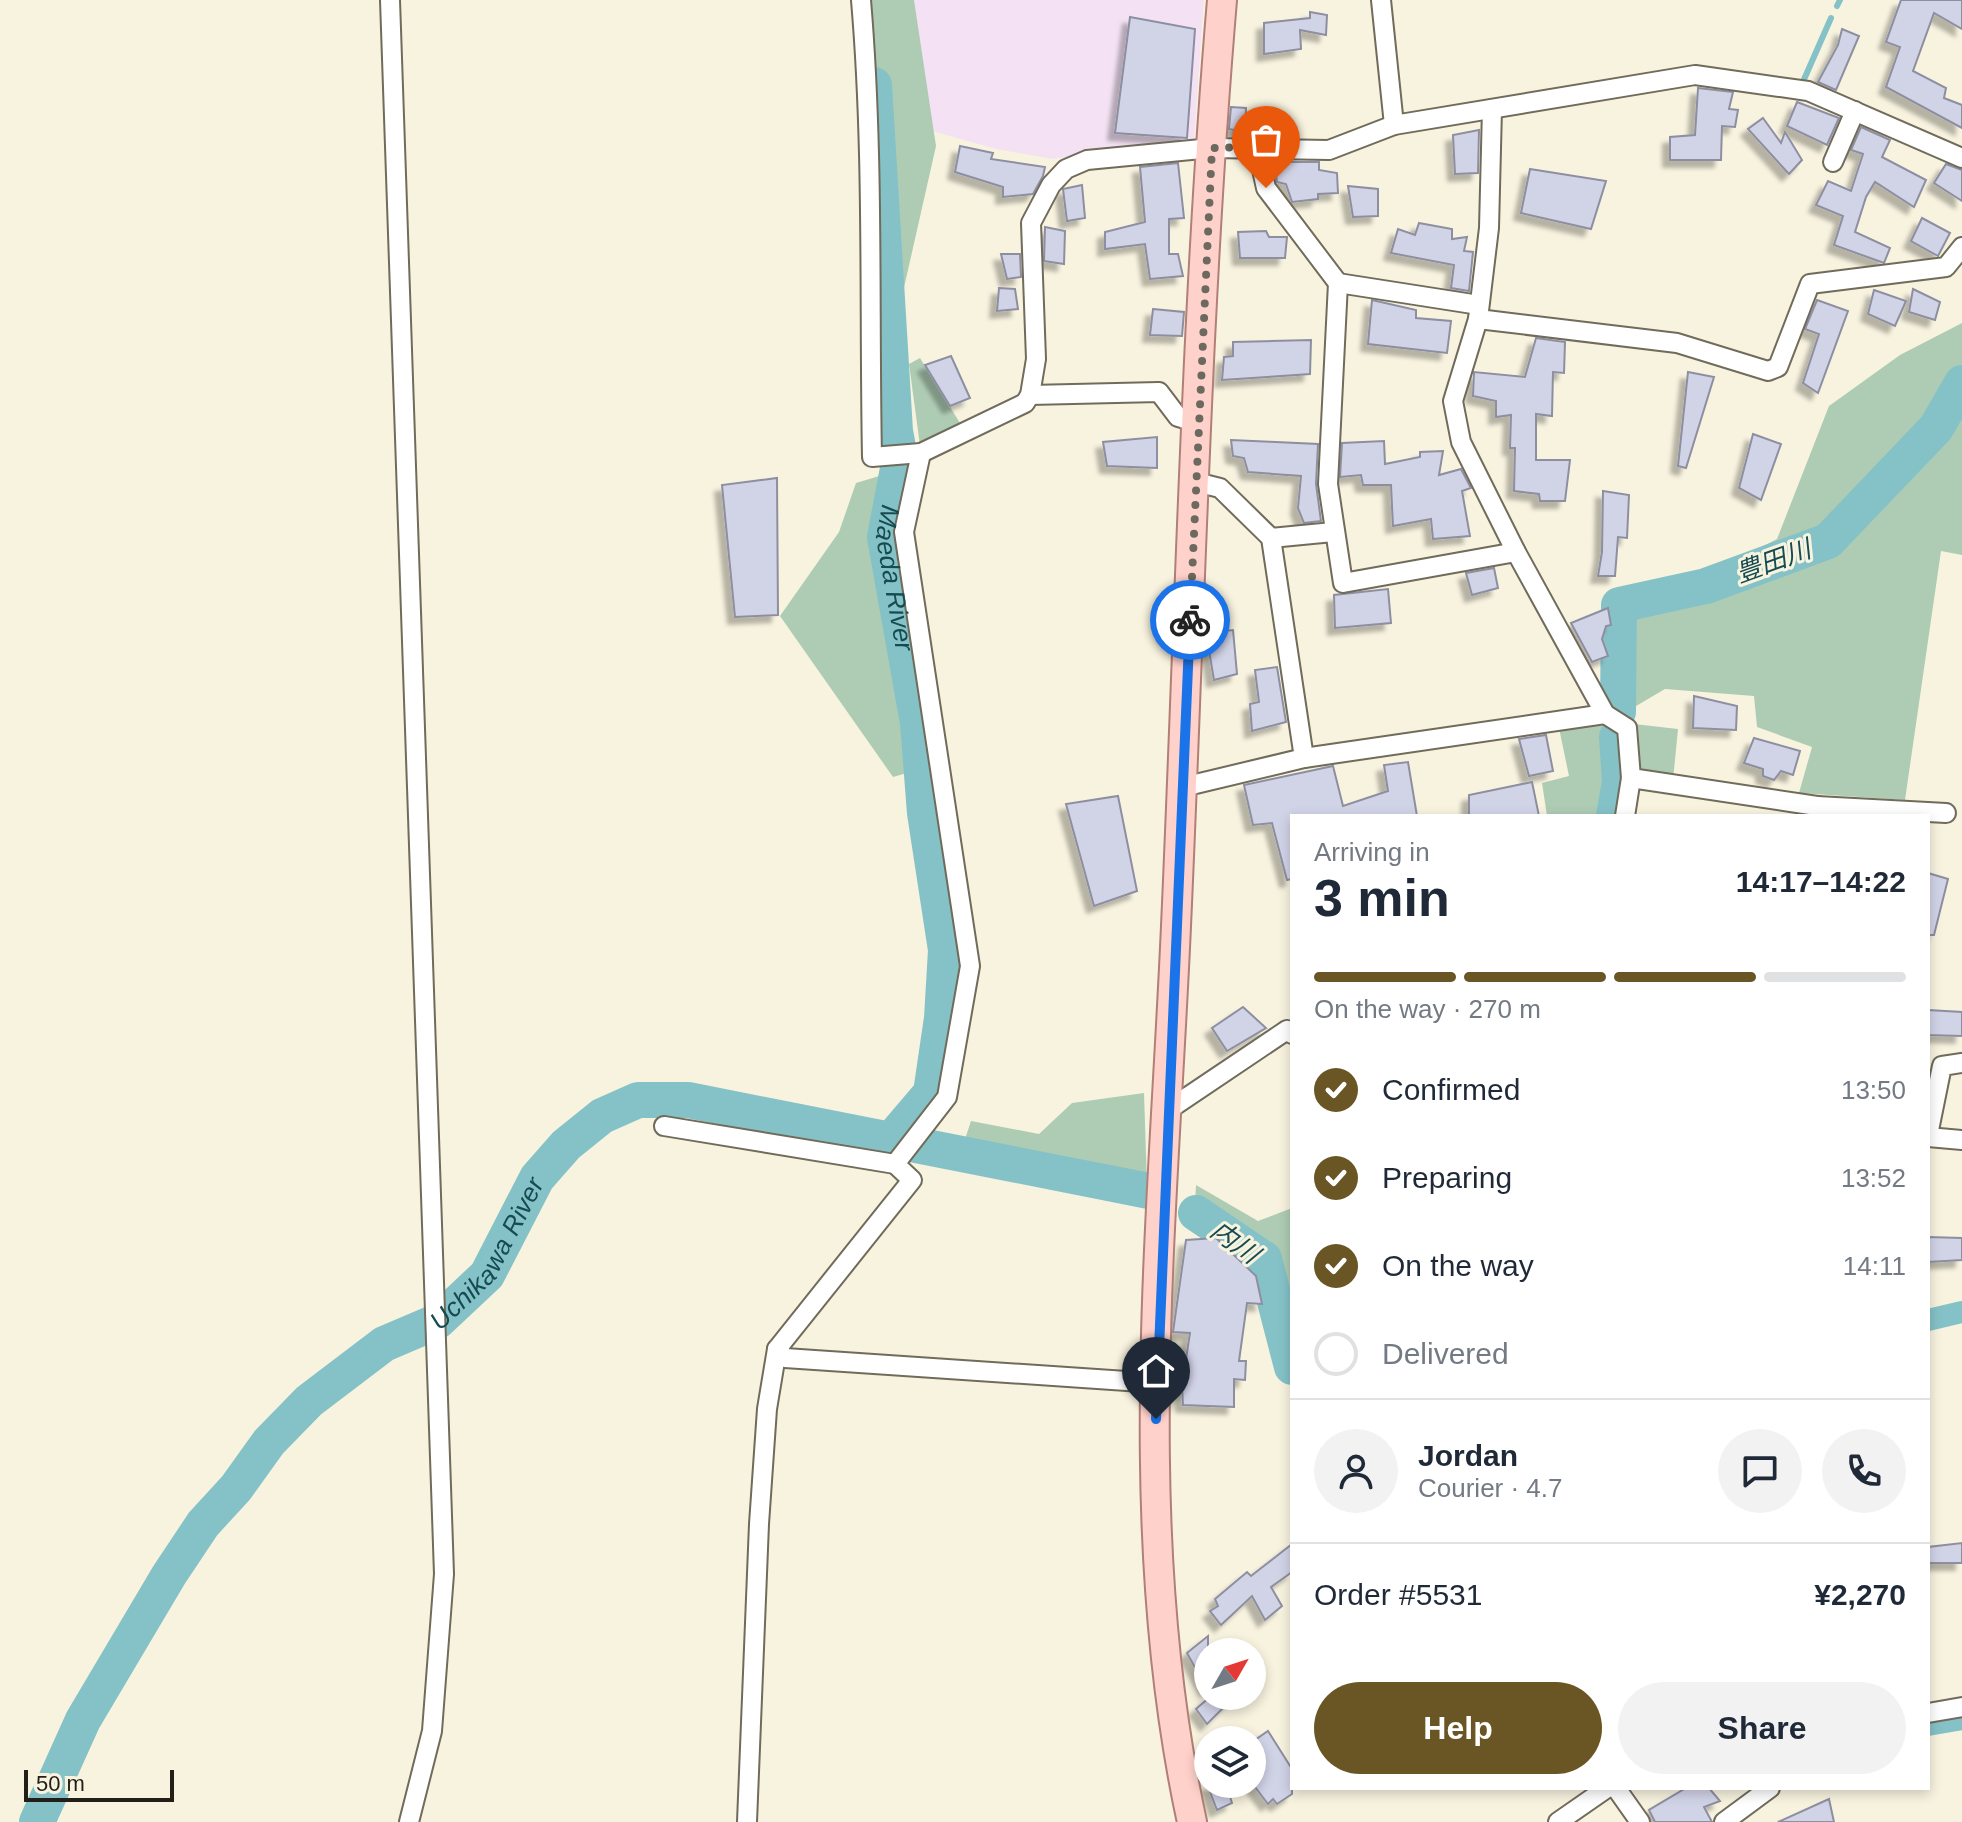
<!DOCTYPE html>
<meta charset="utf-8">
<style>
:root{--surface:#fff;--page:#f2f2f3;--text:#1f2937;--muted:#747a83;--line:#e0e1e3;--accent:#695624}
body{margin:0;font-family:Arial,"Noto Sans JP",sans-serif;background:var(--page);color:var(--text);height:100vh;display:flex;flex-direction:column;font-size:30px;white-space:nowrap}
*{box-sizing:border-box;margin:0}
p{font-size:26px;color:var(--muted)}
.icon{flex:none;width:44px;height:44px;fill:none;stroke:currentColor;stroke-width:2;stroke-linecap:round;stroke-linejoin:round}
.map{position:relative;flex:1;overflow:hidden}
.sheet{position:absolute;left:1290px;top:814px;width:640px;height:976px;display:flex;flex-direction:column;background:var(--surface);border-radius:0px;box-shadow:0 4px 12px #0003}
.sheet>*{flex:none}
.needle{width:52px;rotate:51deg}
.buttons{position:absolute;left:1194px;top:1638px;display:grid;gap:16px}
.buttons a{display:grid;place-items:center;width:72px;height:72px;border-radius:50%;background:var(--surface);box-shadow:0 4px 12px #0003;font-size:40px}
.scale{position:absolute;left:24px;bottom:20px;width:150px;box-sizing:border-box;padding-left:8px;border:4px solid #211f18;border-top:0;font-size:22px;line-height:28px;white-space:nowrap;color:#211f18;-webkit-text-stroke:6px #f8f3df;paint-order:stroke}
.pin{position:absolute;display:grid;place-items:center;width:68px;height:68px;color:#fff;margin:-82px -34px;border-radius:50% 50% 50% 0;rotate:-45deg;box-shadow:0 0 8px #0007}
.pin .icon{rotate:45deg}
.courier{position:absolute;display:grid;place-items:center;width:80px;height:80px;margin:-40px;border:6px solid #1a73e8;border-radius:50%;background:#fff;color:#222;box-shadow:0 2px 10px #0007}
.headline em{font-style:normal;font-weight:700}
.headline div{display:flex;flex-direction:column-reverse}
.headline{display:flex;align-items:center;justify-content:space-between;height:136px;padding:0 24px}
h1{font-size:52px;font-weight:700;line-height:60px}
.bar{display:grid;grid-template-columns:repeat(4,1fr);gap:12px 8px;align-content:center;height:96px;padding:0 24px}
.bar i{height:10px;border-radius:6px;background:var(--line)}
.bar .selected{background:var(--accent)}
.bar p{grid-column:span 4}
.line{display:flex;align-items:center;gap:20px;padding:0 24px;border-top:2px solid var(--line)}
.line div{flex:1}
.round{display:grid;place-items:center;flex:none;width:84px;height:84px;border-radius:42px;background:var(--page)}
ol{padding:0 24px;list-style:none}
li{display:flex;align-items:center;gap:24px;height:88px}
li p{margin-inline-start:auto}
li .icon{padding:8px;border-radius:50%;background:var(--accent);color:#fff;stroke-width:4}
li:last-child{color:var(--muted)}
li i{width:44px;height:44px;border:4px solid var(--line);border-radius:50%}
.primary-button{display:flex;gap:16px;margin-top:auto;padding:16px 24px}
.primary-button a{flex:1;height:92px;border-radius:48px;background:var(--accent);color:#fff;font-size:32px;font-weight:700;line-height:92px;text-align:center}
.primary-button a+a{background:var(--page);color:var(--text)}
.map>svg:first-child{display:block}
</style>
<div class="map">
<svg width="1962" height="1822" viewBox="0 0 1962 1822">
<defs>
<filter id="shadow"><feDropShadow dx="-7" dy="7" stdDeviation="2" flood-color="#0004"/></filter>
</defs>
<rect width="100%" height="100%" fill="#f8f3df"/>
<!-- education -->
<polygon fill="#f4e2f4" points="903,0 1204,0 1194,140 1052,159 996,149 911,125"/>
<!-- green -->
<g fill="#aeccb4">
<polygon points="870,0 914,0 936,146 896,323"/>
<polygon points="1962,323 1962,555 1941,551 1905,800 1799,793 1812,747 1757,727 1754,696 1665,689 1631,709 1632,614 1777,539 1829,406 1900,355"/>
<polygon points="920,358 963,428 921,453 909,364"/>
<polygon points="896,471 877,536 914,771 893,777 780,616 839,532 856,483"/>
<polygon points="1634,724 1678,729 1673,780 1635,772"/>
<polygon points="1612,725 1615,781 1608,816 1547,816 1542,783 1569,776 1559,728"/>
<polygon points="1144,1093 1147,1185 964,1142 971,1121 1039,1134 1072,1103"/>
<polygon points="1196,1185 1258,1221 1292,1208 1292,1311 1289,1312 1268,1253 1195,1204"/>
</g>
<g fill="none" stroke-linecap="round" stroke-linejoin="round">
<!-- stream -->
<g stroke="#85c2c7" stroke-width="6">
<polyline points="1837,6 1840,0"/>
<polyline points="1797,83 1802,84 1831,18"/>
</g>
<!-- canal -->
<g stroke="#85c2c7" stroke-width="22">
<polyline points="1928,1320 1962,1312"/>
<polyline points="1928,1725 1962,1719"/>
</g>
<!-- river -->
<g stroke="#85c2c7" stroke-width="36">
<path id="s1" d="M874,85L895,431L900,458L885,537L918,723L925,813L946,950L942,1018L931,1093L891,1140"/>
<polyline points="1618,712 1619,605 1706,586 1828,541 1936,428 1962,383"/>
<polyline points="1614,816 1620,782 1617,737"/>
<polyline points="1196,1213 1264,1259 1292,1367"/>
<path id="s2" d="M37,1822L83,1720L169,1575L203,1524L236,1488L269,1442L309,1401L384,1344L438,1321L487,1275L537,1178L566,1145L602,1116L638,1100H688L1149,1191"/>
</g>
</g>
<!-- building -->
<g fill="#d1d3e7" stroke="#8d8fa1" stroke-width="2" filter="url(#shadow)">
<polygon points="1901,0 1962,0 1962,29 1934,13 1913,71 1946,88 1944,98 1962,105 1962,128 1886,87 1900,47 1886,42"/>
<polygon points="1310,12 1327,15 1326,35 1300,30 1301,49 1264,54 1264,23 1310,18"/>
<polygon points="1130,17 1195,29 1187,138 1115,133"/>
<polygon points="1842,29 1859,36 1836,90 1818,82 1838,45"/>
<polygon points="1698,88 1733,92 1729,109 1738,110 1735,127 1722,126 1721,160 1670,160 1670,137 1695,135"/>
<polygon points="1797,102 1839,118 1827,145 1787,126"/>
<polygon points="1231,107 1246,108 1245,132 1229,129"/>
<polygon points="1763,118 1781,143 1785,132 1802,160 1789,174 1748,129"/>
<polygon points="1861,127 1890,140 1882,157 1926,180 1914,207 1875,182 1866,197 1855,232 1890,248 1884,263 1834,245 1843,216 1816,205 1828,181 1851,191 1863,154 1851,150"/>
<polygon points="1479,130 1478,173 1455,174 1453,135"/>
<polygon points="960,146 993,153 991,159 1045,167 1043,176 1033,194 1003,197 1003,187 955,172"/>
<polygon points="1274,162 1319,162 1319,170 1337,173 1338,193 1318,194 1318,199 1292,202 1286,184 1277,182"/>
<polygon points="1178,163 1184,218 1169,219 1169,254 1178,254 1183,276 1150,279 1145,244 1105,249 1105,232 1145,222 1140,167"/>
<polygon points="1946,164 1962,170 1962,201 1934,183"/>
<polygon points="1530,169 1606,181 1591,229 1521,213"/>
<polygon points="1082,185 1085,218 1067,221 1063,189"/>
<polygon points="1348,186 1378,189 1378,216 1353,217"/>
<polygon points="1922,218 1950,233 1938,256 1911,241"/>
<polygon points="1419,223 1452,229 1452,239 1467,237 1464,251 1473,252 1469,291 1451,288 1454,265 1391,253 1398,229 1415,235"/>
<polygon points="1045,227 1065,231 1064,264 1044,261"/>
<polygon points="1266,231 1269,237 1287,237 1285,258 1240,258 1238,232"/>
<polygon points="1001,254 1020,254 1021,277 1007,279"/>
<polygon points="999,288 1015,289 1018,309 997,311"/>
<polygon points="1913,289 1940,302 1935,320 1909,312"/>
<polygon points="1874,290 1906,301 1895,326 1868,314"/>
<polygon points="1372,300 1416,310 1416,318 1451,321 1447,353 1368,344"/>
<polygon points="1817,300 1848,311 1818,393 1803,383 1819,334 1805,329"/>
<polygon points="1153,309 1184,312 1182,336 1150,335"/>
<polygon points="1536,338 1565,342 1564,373 1553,372 1552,416 1536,414 1536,460 1570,460 1565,501 1540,501 1539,494 1514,491 1515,448 1510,448 1511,415 1496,417 1496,401 1473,396 1474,372 1525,377"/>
<polygon points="1311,340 1310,374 1222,380 1224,357 1233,356 1233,342"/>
<polygon points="951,356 970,398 950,406 925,365"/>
<polygon points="1688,372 1714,377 1686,468 1678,466"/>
<polygon points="1753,434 1781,444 1761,500 1739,488"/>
<polygon points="1157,437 1157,468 1107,466 1103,442"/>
<polygon points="1231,440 1318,444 1316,484 1321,521 1304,523 1298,508 1301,476 1248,472 1244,458 1233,456"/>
<polygon points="1384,441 1385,464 1420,457 1420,452 1443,451 1439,475 1461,469 1471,488 1462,491 1470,536 1433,539 1431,519 1393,526 1391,485 1363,485 1361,475 1340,477 1342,443"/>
<polygon points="777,478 778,615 735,617 722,485"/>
<polygon points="1603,491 1629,495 1627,538 1618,537 1615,576 1598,576 1602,552"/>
<polygon points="1494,568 1498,588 1472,595 1466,573"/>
<polygon points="1388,589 1391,623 1335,628 1334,595"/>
<polygon points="1608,608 1611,625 1606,626 1602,639 1608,656 1592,662 1571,623"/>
<polygon points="1233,630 1237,674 1214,680 1206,633"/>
<polygon points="1277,667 1286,722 1252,731 1250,704 1259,702 1255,670"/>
<polygon points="1694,696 1737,706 1736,730 1693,728"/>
<polygon points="1546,735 1553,771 1529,776 1519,739"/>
<polygon points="1754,738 1800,751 1793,775 1781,771 1774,780 1763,776 1763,769 1744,763"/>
<polygon points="1408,762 1417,816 1292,816 1292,879 1287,880 1272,823 1253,825 1244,785 1333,766 1343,806 1388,791 1384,765"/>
<polygon points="1532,782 1539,816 1469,816 1469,795"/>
<polygon points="1118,796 1137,891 1094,906 1066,804"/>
<polygon points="1928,873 1948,879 1934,935 1928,935"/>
<polygon points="1243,1007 1266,1028 1227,1051 1212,1028"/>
<polygon points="1928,1010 1962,1012 1962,1036 1928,1035"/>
<polygon points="1928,1237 1962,1238 1962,1260 1928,1262"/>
<polygon points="1216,1238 1256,1276 1262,1304 1247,1303 1239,1361 1246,1361 1245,1380 1234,1379 1234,1407 1183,1405 1182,1385 1190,1333 1173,1332 1186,1240"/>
<polygon points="1962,1543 1962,1563 1928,1563 1928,1547"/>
<polygon points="1292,1544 1292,1572 1271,1587 1282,1606 1265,1620 1252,1596 1221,1625 1210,1611 1218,1606 1215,1599 1247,1572 1251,1576"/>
<polygon points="1208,1636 1208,1691 1187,1653"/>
<polygon points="1211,1696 1235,1696 1207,1724 1196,1709"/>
<polygon points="1268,1731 1292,1769 1292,1794 1277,1804 1273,1799 1268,1804 1252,1783 1252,1742"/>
<polygon points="1207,1784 1226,1784 1232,1803 1217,1810"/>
<polygon points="1686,1788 1709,1788 1720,1801 1704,1807 1712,1822 1655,1822 1649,1810"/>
<polygon points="1829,1799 1834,1822 1778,1822"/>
</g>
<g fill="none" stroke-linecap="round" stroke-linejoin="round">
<!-- street casing -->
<g stroke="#706b5a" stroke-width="22">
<g id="street">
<polyline points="390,0 444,1574 432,1731 409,1822"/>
<path d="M861,0C874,152 869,305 872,457L921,453L1025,403L1030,395L1036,359L1031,223L1051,185L1066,169L1087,160L1212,148L1329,150L1394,125L1695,75L1808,91L1962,158"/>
<polyline points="1381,0 1394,125"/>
<polyline points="1492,109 1489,228 1478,319 1453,401 1461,442 1516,552 1605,714 1627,728 1631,778 1817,806 1823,816"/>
<polyline points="1257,147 1266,188 1338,283 1328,484 1343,583 1516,552"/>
<polyline points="1833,162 1855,111"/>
<polyline points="1338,283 1479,305"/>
<polyline points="1478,319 1677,343 1768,371 1778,367 1810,284 1946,267 1962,247"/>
<polyline points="1030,395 1159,392 1178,417 1198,423"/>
<polyline points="1196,482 1220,488 1271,538 1304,758"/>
<polyline points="1271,538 1333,532"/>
<polyline points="1183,787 1304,758 1605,714"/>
<polyline points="1817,806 1946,813"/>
<polyline points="1625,816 1631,778"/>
<polyline points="1168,1110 1287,1030 1292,1034"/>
<polyline points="664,1126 895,1164"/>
<polyline points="1928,1135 1942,1066 1962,1063"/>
<polyline points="1928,1137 1962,1140"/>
<polyline points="777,1349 785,1358 1156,1383"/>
<polyline points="1928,1713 1962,1707"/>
<polyline points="1616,1788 1640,1822"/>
<polyline points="747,1822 759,1524 767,1409 777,1349 912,1180 895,1164 947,1097 970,966 904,532 921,453"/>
<polyline points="1558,1822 1607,1788"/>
<polyline points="1724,1822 1770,1788"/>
</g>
</g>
<!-- primary casing -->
<g stroke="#b17f76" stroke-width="32">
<path id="primary" d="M1192,1822C1128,1529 1163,1222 1176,926C1190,617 1196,307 1222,0"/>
</g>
<!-- street -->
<use href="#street" stroke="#fff" stroke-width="18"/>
<!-- primary -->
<use href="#primary" stroke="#ffd1cb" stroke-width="28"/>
</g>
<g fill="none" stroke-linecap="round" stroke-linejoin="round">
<!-- done -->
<polyline stroke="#6c695e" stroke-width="8" stroke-dasharray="0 14.4" points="1190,620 1212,148 1257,147 1266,188"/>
<!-- route -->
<polyline stroke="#1a73e8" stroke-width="10" points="1156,1419 1190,620"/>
</g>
<g text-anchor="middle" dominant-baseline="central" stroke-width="6" stroke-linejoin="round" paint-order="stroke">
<!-- water labels -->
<g font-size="26" font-style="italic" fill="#164c51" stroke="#f8f3df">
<text transform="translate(1773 561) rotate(-20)">豊田川</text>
<text stroke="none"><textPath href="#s1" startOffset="496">Maeda River</textPath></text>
<text transform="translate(1235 1242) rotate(36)">内川</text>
<text stroke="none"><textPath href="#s2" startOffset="742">Uchikawa River</textPath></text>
</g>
</g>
</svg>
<div class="buttons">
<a><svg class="needle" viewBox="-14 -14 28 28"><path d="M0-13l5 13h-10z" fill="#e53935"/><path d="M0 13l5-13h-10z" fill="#747a83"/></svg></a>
<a><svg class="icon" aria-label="layers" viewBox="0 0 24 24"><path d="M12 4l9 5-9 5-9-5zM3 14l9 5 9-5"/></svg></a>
</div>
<div class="scale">50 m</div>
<div class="pin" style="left:1266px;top:188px;background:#ea580c"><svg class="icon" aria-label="bag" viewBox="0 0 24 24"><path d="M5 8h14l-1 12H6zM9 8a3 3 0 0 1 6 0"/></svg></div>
<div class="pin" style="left:1156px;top:1419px;background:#1f2937"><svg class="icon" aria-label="home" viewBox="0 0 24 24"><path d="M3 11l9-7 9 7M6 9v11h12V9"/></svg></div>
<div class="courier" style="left:1190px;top:620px"><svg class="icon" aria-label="bike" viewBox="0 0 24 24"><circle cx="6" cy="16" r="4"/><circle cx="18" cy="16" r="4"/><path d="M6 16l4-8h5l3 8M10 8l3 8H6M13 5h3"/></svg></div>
<section class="sheet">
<div class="headline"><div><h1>3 min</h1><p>Arriving in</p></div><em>14:17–14:22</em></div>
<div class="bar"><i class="selected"></i><i class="selected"></i><i class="selected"></i><i></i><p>On the way · 270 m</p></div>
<ol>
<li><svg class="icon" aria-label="check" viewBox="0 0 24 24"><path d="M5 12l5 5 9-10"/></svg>Confirmed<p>13:50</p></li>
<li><svg class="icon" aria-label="check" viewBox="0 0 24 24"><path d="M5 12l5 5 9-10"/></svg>Preparing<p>13:52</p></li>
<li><svg class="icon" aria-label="check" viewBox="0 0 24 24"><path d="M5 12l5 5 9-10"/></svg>On the way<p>14:11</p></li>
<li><i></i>Delivered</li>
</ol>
<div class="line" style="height:144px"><a class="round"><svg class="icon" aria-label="person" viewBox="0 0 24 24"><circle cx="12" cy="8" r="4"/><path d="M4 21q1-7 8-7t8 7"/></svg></a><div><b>Jordan</b><p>Courier · 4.7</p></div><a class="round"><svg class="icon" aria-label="chat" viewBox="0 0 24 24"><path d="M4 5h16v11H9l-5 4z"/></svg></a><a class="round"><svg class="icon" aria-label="phone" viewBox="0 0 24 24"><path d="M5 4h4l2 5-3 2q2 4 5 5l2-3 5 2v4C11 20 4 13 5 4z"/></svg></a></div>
<div class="line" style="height:104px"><div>Order #5531</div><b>¥2,270</b></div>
<div class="primary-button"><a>Help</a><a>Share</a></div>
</section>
</div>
